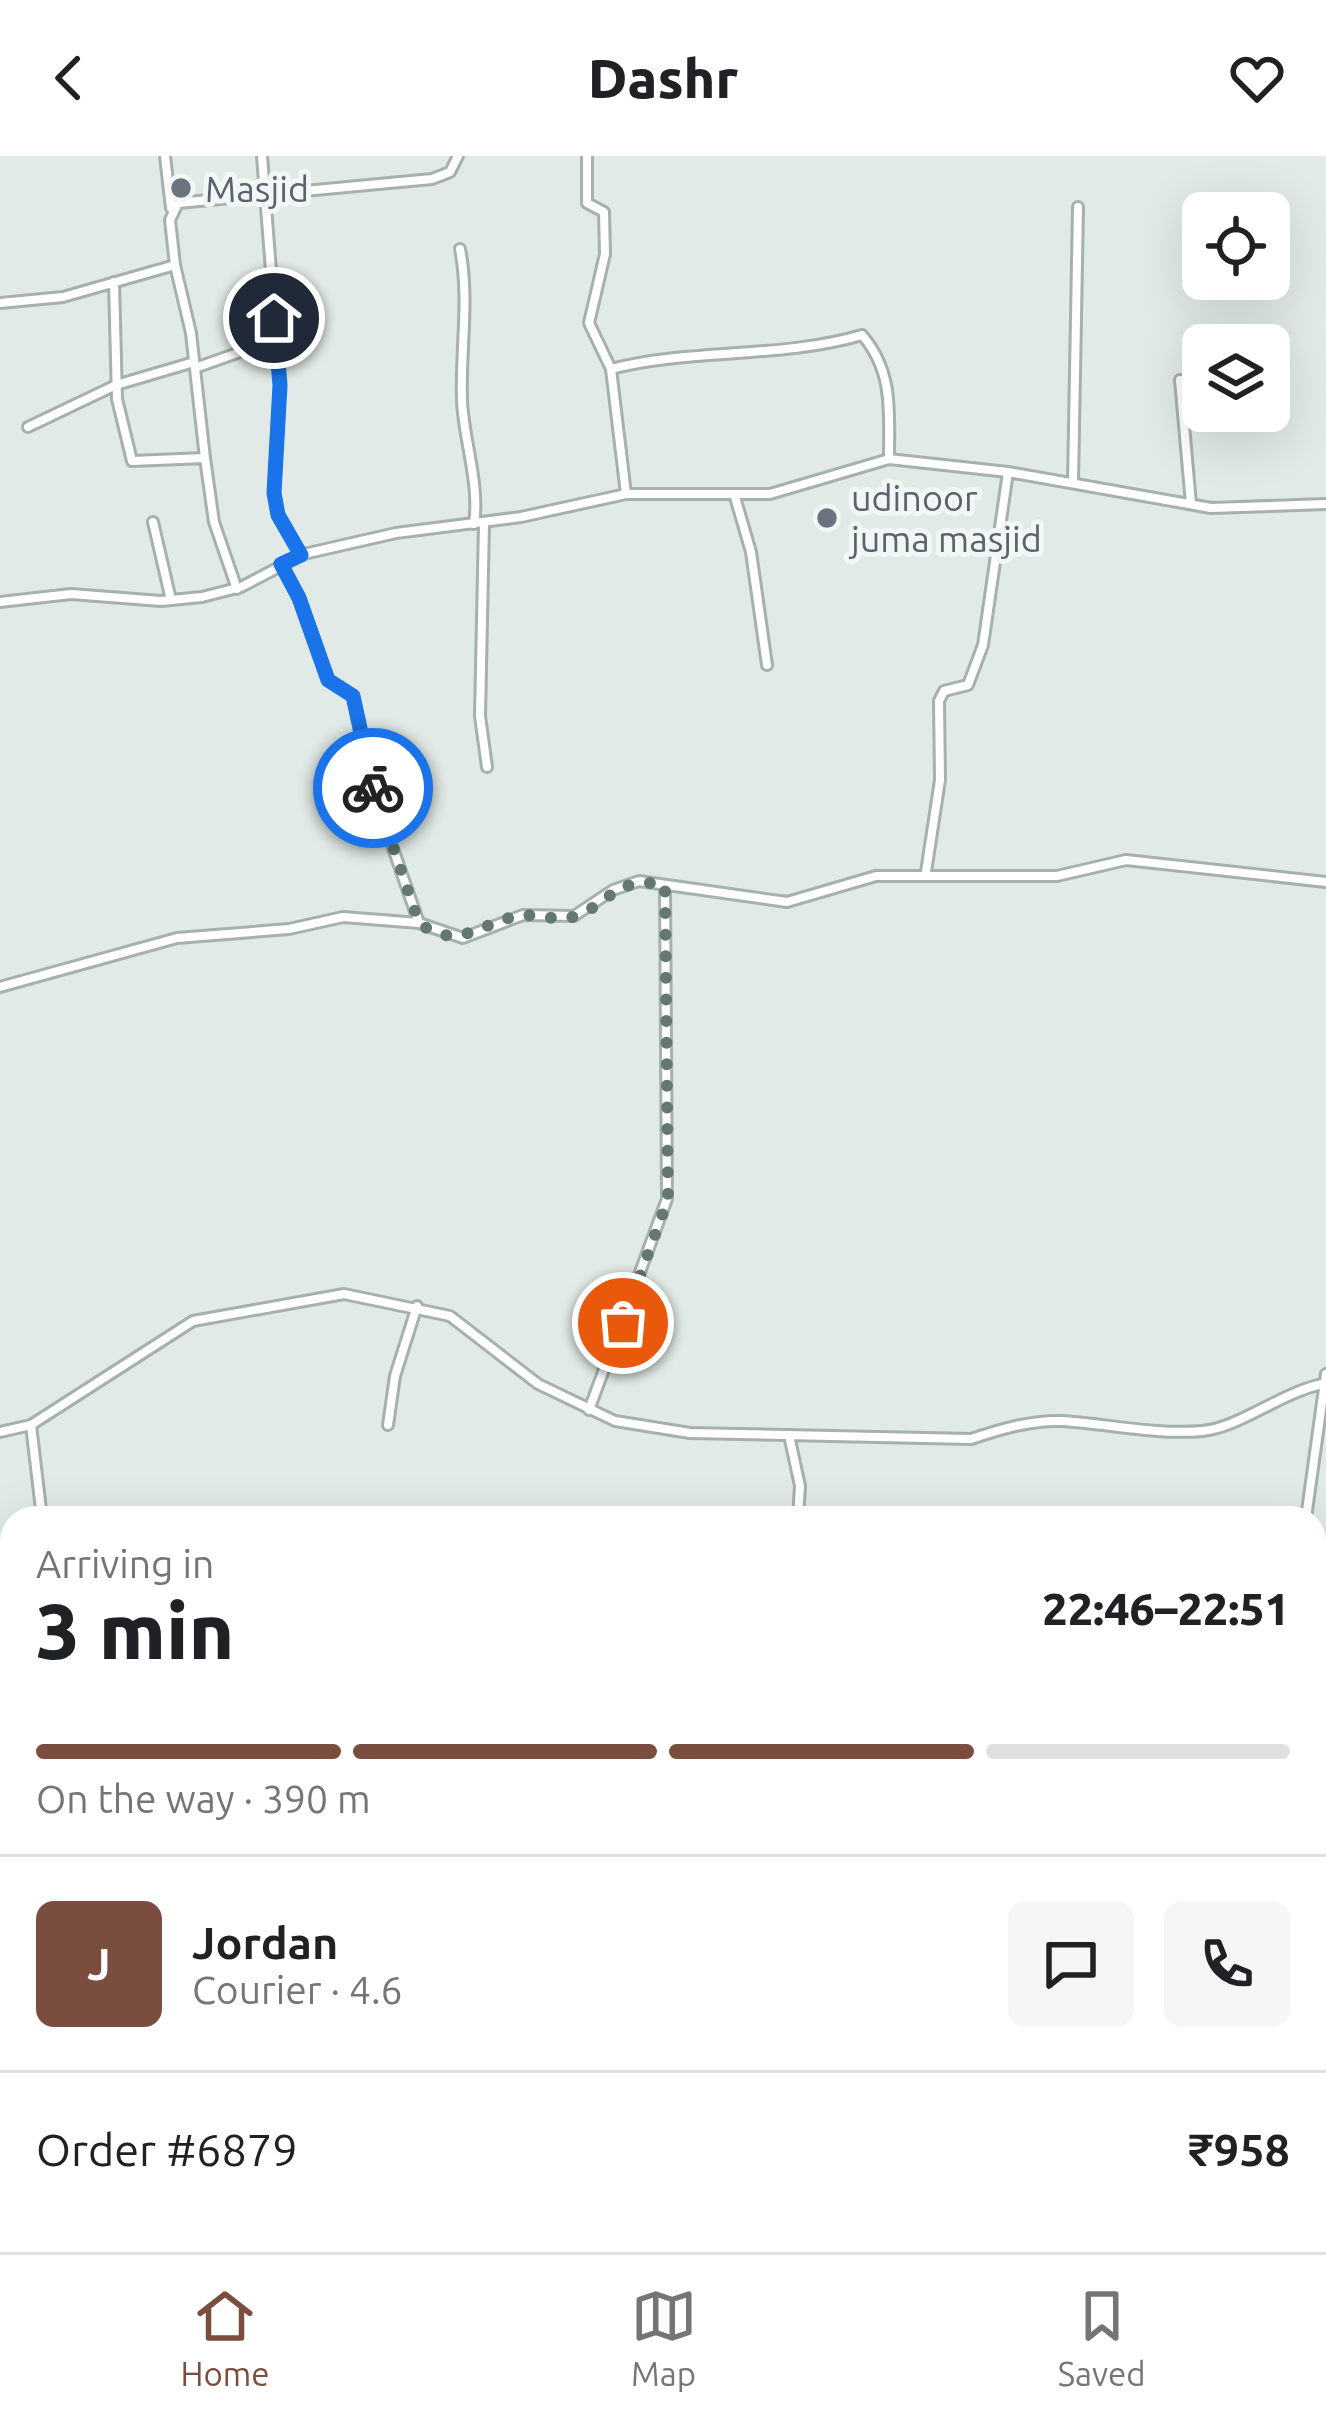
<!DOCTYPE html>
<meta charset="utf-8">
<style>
:root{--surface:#fff;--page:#f6f6f6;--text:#202124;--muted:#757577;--line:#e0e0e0;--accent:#7a4d3f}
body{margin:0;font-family:Ubuntu,sans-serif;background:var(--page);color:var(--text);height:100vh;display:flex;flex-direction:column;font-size:45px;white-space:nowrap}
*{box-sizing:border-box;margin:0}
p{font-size:39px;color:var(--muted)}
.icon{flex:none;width:66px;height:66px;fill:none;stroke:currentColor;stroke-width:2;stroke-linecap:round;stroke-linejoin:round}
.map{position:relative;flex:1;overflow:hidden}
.sheet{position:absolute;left:0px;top:1350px;width:1326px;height:747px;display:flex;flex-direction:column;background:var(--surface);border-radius:36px 36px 0 0;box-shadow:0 12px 48px #0002}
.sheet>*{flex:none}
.buttons{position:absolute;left:1182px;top:36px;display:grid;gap:24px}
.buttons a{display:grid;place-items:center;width:108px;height:108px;border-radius:18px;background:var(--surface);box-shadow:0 12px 48px #0002;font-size:60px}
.pin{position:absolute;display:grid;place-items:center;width:102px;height:102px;color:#fff;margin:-51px;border:6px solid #fff;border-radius:50%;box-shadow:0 3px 12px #0007}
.courier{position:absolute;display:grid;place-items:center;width:120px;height:120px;margin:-60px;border:9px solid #1a73e8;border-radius:50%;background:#fff;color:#222;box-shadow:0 3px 15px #0007}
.summary em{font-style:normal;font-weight:800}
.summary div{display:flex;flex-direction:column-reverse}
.summary{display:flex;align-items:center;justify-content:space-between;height:204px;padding:0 36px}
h1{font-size:78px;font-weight:800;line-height:90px}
.bar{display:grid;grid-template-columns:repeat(4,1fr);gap:18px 12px;align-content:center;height:144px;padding:0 36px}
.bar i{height:15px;border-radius:9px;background:var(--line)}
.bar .on{background:var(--accent)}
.bar p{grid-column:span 4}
.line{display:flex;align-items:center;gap:30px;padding:0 36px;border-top:3px solid var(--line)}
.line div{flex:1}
.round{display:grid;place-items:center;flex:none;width:126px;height:126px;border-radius:18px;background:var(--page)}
header{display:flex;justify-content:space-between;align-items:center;height:156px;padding:0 36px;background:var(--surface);font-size:54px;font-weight:800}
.dock{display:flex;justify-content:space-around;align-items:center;height:168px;border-top:3px solid var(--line);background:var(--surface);font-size:33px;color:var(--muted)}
.dock a{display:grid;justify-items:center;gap:6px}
.dock .on{color:var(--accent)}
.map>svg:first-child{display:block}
</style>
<header><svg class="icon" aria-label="back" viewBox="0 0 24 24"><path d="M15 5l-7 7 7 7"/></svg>Dashr<svg class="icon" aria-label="heart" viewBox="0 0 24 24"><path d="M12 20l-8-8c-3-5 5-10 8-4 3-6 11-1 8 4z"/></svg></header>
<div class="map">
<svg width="1326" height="2096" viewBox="0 0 1326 2096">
<rect width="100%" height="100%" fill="#e1eae6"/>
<!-- grass -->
<polygon fill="#bbdac3" points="1314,1701 1326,1704 1326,1877 1314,1873"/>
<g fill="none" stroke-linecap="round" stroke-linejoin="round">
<!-- minor casing -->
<g stroke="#a4b1ad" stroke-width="14">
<g id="minor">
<polyline points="165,0 171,52"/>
<polyline points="262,0 280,229 274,337 278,359 301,399"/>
<polyline points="587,0 587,47 604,56 605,98 589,167 611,213 626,338"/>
<path d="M460,93C470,144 460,194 462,245C464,286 480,327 474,368"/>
<polyline points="175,109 191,177 205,302"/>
<polyline points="114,126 117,243 132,305 205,302 214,366 237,433"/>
<polyline points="0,147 63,141 175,109 170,64 178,47 432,23 450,16 458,0"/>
<polyline points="195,212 274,184"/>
<path d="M611,213C693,192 780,203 862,179C894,216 889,257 889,303"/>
<polyline points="1180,224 1191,348"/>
<polyline points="28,271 116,229 194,206"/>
<polyline points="1073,327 1078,51"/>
<polyline points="735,341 751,396 767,509"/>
<polyline points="153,366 171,444"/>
<polyline points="484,367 480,560 487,611"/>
<polyline points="281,408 299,441 328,524 353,540 373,635 419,767"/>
<polyline points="0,446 71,438 161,445 202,441 241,431 304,398 396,377 521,361 626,338 770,338 889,303 1008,316 1211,352 1326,348"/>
<polyline points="926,716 940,624 939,545 944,535 968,529 983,489 1008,316"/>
<polyline points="0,831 177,782 289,773 343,761 419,767 463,782 523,759 574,760 613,734 639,725 787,746 876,720 1057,720 1126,704 1326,726"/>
<polyline points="589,1254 667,1043 665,729"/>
<polyline points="31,1269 42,1362"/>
<polyline points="388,1269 395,1220 417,1150"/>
<path d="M0,1276L31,1269L193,1165L344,1138L450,1160L538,1228L615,1265L690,1277L971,1283C1001,1273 1031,1264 1062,1265C1109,1268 1155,1279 1202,1275C1239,1272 1278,1238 1322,1228"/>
<polyline points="789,1279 800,1330 798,1362"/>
<polyline points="1306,1362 1326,1218"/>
<polyline points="1314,2066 1326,2071"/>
<polyline points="0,2069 12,2065"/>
<polyline points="27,2085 28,2096"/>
<polyline points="372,2085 378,2096"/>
<polyline points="813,2085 817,2096"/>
<polyline points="1210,2095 1241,2085"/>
<polyline points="275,2096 277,2085"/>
<polyline points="1015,2096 1019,2085"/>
</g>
</g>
<!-- minor -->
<use href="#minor" stroke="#fff" stroke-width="8"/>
</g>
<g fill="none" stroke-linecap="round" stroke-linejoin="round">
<!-- done -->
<path stroke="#657772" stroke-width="12" stroke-dasharray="0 21.6" d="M373,632L419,767C460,798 485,762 525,759C540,759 557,765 572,761C613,748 613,719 665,729L668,1043L623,1167"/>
<!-- route -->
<polyline stroke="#1a73e8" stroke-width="15" points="274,162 280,229 274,337 278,359 301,399 281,408 299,442 328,524 353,540 373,632"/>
</g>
<!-- markers -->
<g fill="#6b7280" stroke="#f1f7f4" stroke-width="4.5">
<circle cx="181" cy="32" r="12"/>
<circle cx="827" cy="362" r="12"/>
</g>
<g text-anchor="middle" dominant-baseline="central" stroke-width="10" stroke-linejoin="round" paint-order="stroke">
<!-- worship labels -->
<g font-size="36" fill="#5b616d" stroke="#f1f7f4" text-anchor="start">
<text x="205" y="32">Masjid</text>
<text x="851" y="341">udinoor<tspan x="851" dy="41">juma masjid</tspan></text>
</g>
</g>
</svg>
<div class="buttons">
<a><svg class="icon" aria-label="locate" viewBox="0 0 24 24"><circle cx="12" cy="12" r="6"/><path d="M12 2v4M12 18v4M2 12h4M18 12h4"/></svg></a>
<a><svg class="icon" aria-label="layers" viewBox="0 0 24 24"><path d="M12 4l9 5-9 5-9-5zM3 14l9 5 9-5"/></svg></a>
</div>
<div class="pin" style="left:623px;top:1167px;background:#ea580c"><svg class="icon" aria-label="bag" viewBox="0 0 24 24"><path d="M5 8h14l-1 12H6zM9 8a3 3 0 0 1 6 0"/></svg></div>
<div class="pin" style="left:274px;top:162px;background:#1f2937"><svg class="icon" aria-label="home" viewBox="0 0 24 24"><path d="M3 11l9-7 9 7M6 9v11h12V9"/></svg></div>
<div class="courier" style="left:373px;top:632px"><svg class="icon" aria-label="bike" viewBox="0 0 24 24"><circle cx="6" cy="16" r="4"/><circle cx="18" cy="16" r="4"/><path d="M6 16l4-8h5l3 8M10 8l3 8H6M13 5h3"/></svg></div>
<section class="sheet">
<div class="summary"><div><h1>3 min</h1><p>Arriving in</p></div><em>22:46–22:51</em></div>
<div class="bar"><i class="on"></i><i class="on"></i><i class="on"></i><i></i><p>On the way · 390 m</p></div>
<div class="line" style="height:216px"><b class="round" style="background:var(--accent);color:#fff">J</b><div><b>Jordan</b><p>Courier · 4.6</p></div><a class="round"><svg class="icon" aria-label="chat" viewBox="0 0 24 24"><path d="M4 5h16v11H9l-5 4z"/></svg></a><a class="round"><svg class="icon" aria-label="phone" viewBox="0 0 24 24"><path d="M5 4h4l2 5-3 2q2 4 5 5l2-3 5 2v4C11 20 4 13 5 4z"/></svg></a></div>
<div class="line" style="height:156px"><div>Order #6879</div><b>₹958</b></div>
</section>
</div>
<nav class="dock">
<a class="on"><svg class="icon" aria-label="home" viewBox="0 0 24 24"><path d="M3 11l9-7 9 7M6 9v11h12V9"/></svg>Home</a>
<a><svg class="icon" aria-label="map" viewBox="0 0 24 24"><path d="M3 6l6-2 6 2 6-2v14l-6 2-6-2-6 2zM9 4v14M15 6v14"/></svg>Map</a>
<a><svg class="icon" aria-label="saved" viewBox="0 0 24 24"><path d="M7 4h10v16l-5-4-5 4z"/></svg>Saved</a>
</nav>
